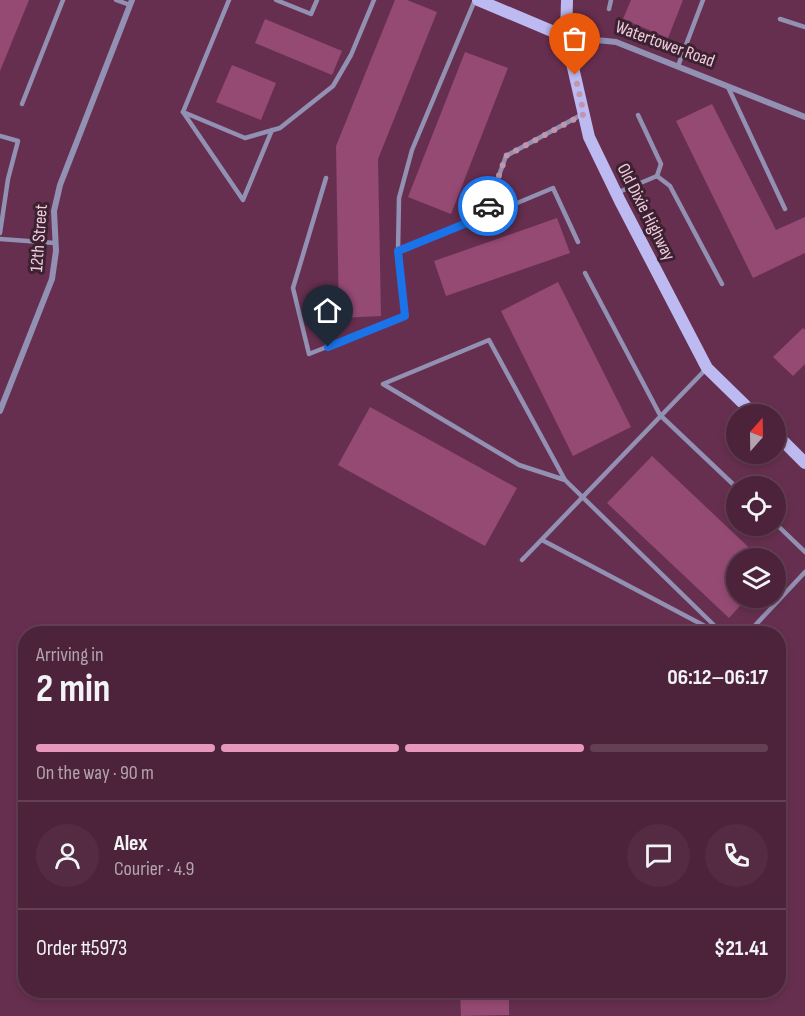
<!DOCTYPE html>
<meta charset="utf-8">
<style>
:root{--surface:#4d233b;--page:#542b42;--text:#f1f3f6;--muted:#b3a4af;--line:#644055;--accent:#e797bd}
body{margin:0;font-family:"Sofia Sans Condensed",sans-serif;background:var(--page);color:var(--text);height:100vh;display:flex;flex-direction:column;font-size:22px;white-space:nowrap}
*{box-sizing:border-box;margin:0}
p{font-size:20px;color:var(--muted)}
.icon{flex:none;width:33px;height:33px;fill:none;stroke:currentColor;stroke-width:2;stroke-linecap:round;stroke-linejoin:round}
.map{position:relative;flex:1;overflow:hidden}
.side{position:absolute;left:18px;top:626px;width:768px;height:372px;display:flex;flex-direction:column;background:var(--surface);border-radius:24px;box-shadow:0 3px 9px #0003,0 0 0 2px var(--line)}
.side>*{flex:none}
.needle{width:39px;rotate:20deg}
.fabs{position:absolute;left:726px;top:404px;display:grid;gap:12px}
.fabs a{display:grid;place-items:center;width:60px;height:60px;border-radius:50%;background:var(--surface);box-shadow:0 3px 9px #0003,0 0 0 2px var(--line);font-size:30px}
.pin{position:absolute;display:grid;place-items:center;width:51px;height:51px;color:#fff;margin:-62px -26px;border-radius:50% 50% 50% 0;rotate:-45deg;box-shadow:0 0 6px #0007}
.pin .icon{rotate:45deg}
.courier{position:absolute;display:grid;place-items:center;width:60px;height:60px;margin:-30px;border:4px solid #1a73e8;border-radius:50%;background:#fff;color:#222;box-shadow:0 2px 8px #0007}
.overview em{font-style:normal;font-weight:700}
.overview div{display:flex;flex-direction:column-reverse}
.overview{display:flex;align-items:center;justify-content:space-between;height:102px;padding:0 18px}
h1{font-size:39px;font-weight:700;line-height:45px}
.bar{display:grid;grid-template-columns:repeat(4,1fr);gap:9px 6px;align-content:center;height:72px;padding:0 18px}
.bar i{height:8px;border-radius:4px;background:var(--line)}
.bar .on{background:var(--accent)}
.bar p{grid-column:span 4}
.line{display:flex;align-items:center;gap:15px;padding:0 18px;border-top:2px solid var(--line)}
.line div{flex:1}
.round{display:grid;place-items:center;flex:none;width:63px;height:63px;border-radius:32px;background:var(--page)}
.map>svg:first-child{display:block}
</style>
<div class="map">
<svg width="805" height="1016" viewBox="0 0 805 1016">
<rect width="100%" height="100%" fill="#672f4f"/>
<!-- building -->
<g fill="#954a74">
<polygon points="0,0 29,0 0,71"/>
<polygon points="395,0 407,0 437,12 378,159 381,316 339,318 336,146"/>
<polygon points="631,0 683,0 668,38 623,19"/>
<polygon points="265,19 342,51 332,75 255,43"/>
<polygon points="465,52 508,68 451,214 408,197"/>
<polygon points="232,65 276,83 261,120 216,102"/>
<polygon points="712,104 776,230 805,217 805,253 753,278 676,121"/>
<polygon points="557,218 570,253 446,296 434,261"/>
<polygon points="558,282 631,427 573,456 501,311"/>
<polygon points="803,328 805,330 805,364 793,376 773,357"/>
<polygon points="370,407 517,488 485,546 338,465"/>
<polygon points="652,456 760,558 736,558 736,597 748,597 729,618 607,503"/>
<polygon points="460,990 509,990 509,1015 461,1016"/>
</g>
<g fill="none" stroke-linecap="round" stroke-linejoin="round">
<!-- lane -->
<g stroke="#9290b3" stroke-width="4.5">
<polyline points="116,0 130,5"/>
<polyline points="229,0 183,112 245,138 280,128 333,86 351,55 374,0"/>
<polyline points="276,0 311,14 317,0"/>
<polyline points="609,9 611,0"/>
<polyline points="780,19 805,27"/>
<polyline points="678,66 703,0"/>
<polyline points="728,87 785,209"/>
<polyline points="22,104 63,0"/>
<polyline points="183,112 243,200 272,130"/>
<polyline points="638,115 661,164 657,176"/>
<polyline points="0,136 18,141 8,179 0,233"/>
<polyline points="326,178 293,288 309,354 405,316 398,251 399,198 412,150 475,0"/>
<polyline points="619,192 657,176 670,186 722,284"/>
<polyline points="484,217 553,188 578,242"/>
<polyline points="0,239 55,243"/>
<polyline points="398,251 484,217 506,156 581,115"/>
<polyline points="585,273 660,415 736,487"/>
<polyline points="565,480 519,465 383,384 489,340 565,480 722,633"/>
<polyline points="776,524 805,552"/>
<polyline points="542,540 718,633"/>
<polyline points="522,560 707,368"/>
<polyline points="748,633 805,572"/>
</g>
<!-- street -->
<g stroke="#9290b3" stroke-width="6">
<polyline points="566,37 616,42 805,117"/>
<polyline points="0,411 52,279 56,251 54,211 60,185 132,0"/>
</g>
<!-- secondary -->
<g stroke="#bcbaf0" stroke-width="12">
<polyline points="478,0 566,37"/>
<polyline points="567,0 566,37 589,137 620,201 707,368 754,414"/>
<polyline points="776,434 805,463"/>
</g>
</g>
<g fill="none" stroke-linecap="round" stroke-linejoin="round">
<!-- done -->
<polyline stroke="#c096ac" stroke-width="6" stroke-dasharray="0 10.8" points="488,206 506,156 584,114 575,75"/>
<!-- route -->
<polyline stroke="#1a73e8" stroke-width="8" points="328,347 405,316 398,251 484,216 488,206"/>
</g>
<g text-anchor="middle" dominant-baseline="central" stroke-width="6" stroke-linejoin="round" paint-order="stroke">
<!-- street labels -->
<g font-size="18" fill="#f0cdde" stroke="#3c2230">
<text transform="translate(665 44) rotate(20)">Watertower Road</text>
<text transform="translate(646 212) rotate(63)">Old Dixie Highway</text>
<text transform="translate(39 238) rotate(-86)">12th Street</text>
</g>
</g>
</svg>
<div class="fabs">
<a><svg class="needle" viewBox="-14 -14 28 28"><path d="M0-13l5 13h-10z" fill="#e53935"/><path d="M0 13l5-13h-10z" fill="#b3a4af"/></svg></a>
<a><svg class="icon" aria-label="locate" viewBox="0 0 24 24"><circle cx="12" cy="12" r="6"/><path d="M12 2v4M12 18v4M2 12h4M18 12h4"/></svg></a>
<a><svg class="icon" aria-label="layers" viewBox="0 0 24 24"><path d="M12 4l9 5-9 5-9-5zM3 14l9 5 9-5"/></svg></a>
</div>
<div class="pin" style="left:575px;top:75px;background:#ea580c"><svg class="icon" aria-label="bag" viewBox="0 0 24 24"><path d="M5 8h14l-1 12H6zM9 8a3 3 0 0 1 6 0"/></svg></div>
<div class="pin" style="left:328px;top:347px;background:#1f2937"><svg class="icon" aria-label="home" viewBox="0 0 24 24"><path d="M3 11l9-7 9 7M6 9v11h12V9"/></svg></div>
<div class="courier" style="left:488px;top:206px"><svg class="icon" aria-label="car" viewBox="0 0 24 24"><path d="M5 17H2v-5l4-1 3-4h7l3 4 3 1v5h-3M9 17h6M6 11h13"/><circle cx="7" cy="17" r="2"/><circle cx="17" cy="17" r="2"/></svg></div>
<section class="side">
<div class="overview"><div><h1>2 min</h1><p>Arriving in</p></div><em>06:12–06:17</em></div>
<div class="bar"><i class="on"></i><i class="on"></i><i class="on"></i><i></i><p>On the way · 90 m</p></div>
<div class="line" style="height:108px"><a class="round"><svg class="icon" aria-label="person" viewBox="0 0 24 24"><circle cx="12" cy="8" r="4"/><path d="M4 21q1-7 8-7t8 7"/></svg></a><div><b>Alex</b><p>Courier · 4.9</p></div><a class="round"><svg class="icon" aria-label="chat" viewBox="0 0 24 24"><path d="M4 5h16v11H9l-5 4z"/></svg></a><a class="round"><svg class="icon" aria-label="phone" viewBox="0 0 24 24"><path d="M5 4h4l2 5-3 2q2 4 5 5l2-3 5 2v4C11 20 4 13 5 4z"/></svg></a></div>
<div class="line" style="height:78px"><div>Order #5973</div><b>$21.41</b></div>
</section>
</div>
